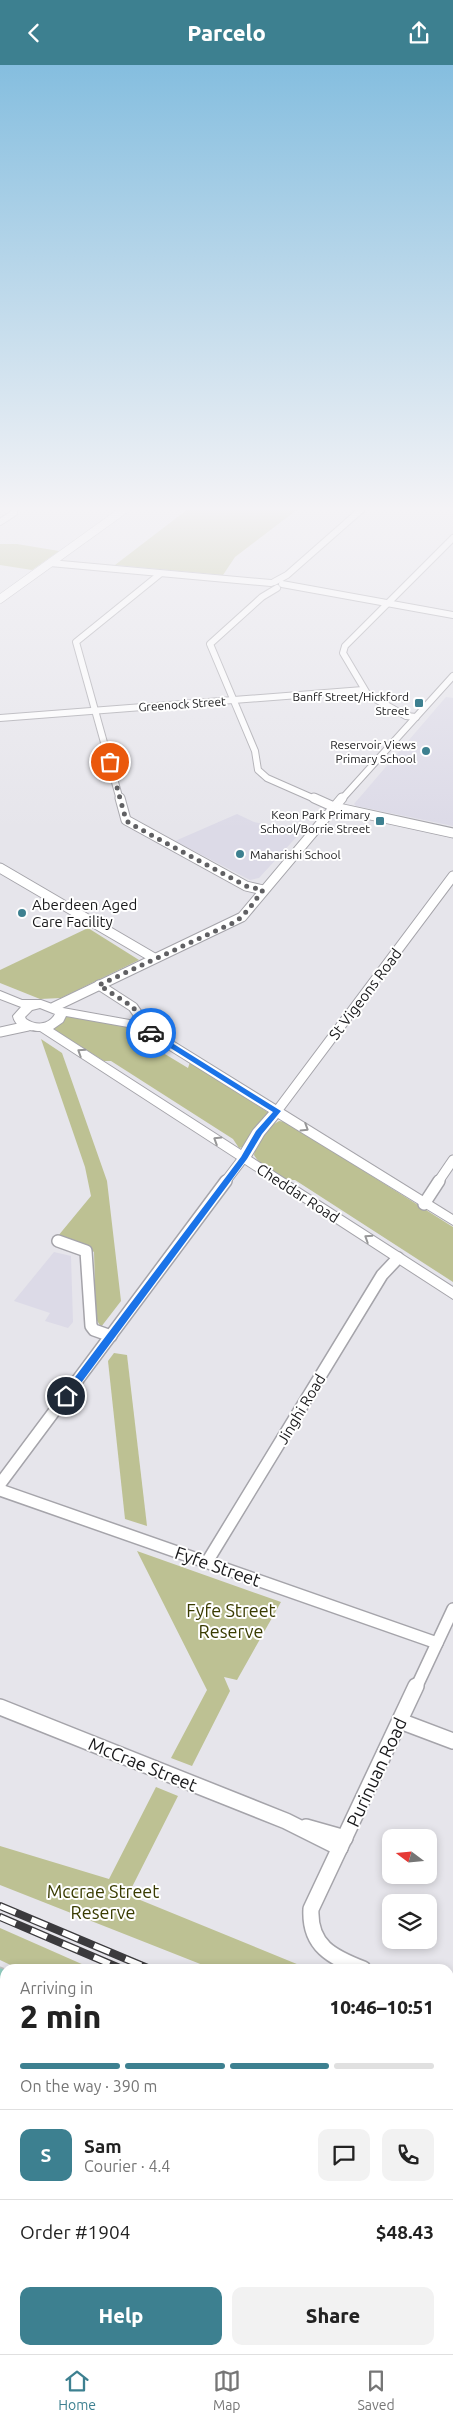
<!DOCTYPE html>
<meta charset="utf-8">
<style>
:root{--surface:#fff;--page:#f2f2f2;--text:#222;--muted:#767676;--line:#e0e0e0;--accent:#3d8090}
body{margin:0;font-family:Ubuntu,sans-serif;background:var(--page);color:var(--text);height:100vh;display:flex;flex-direction:column;font-size:19px;white-space:nowrap}
*{box-sizing:border-box;margin:0}
p{font-size:16px;color:var(--muted)}
.icon{flex:none;width:28px;height:28px;fill:none;stroke:currentColor;stroke-width:2;stroke-linecap:round;stroke-linejoin:round}
.map{position:relative;flex:1;overflow:hidden}
.sheet{position:absolute;left:0px;top:1899px;width:454px;height:391px;display:flex;flex-direction:column;background:var(--surface);border-radius:15px 15px 0 0;box-shadow:0 2px 8px #0003}
.sheet>*{flex:none}
.needle{width:32px;rotate:286deg}
.controls{position:absolute;left:382px;top:1764px;display:grid;gap:10px}
.controls a{display:grid;place-items:center;width:55px;height:55px;border-radius:10px;background:var(--surface);box-shadow:0 2px 8px #0003;font-size:25px}
.pin{position:absolute;display:grid;place-items:center;width:42px;height:42px;color:#fff;margin:-21px;border:2px solid #fff;border-radius:50%;box-shadow:0 1px 5px #0007}
.courier{position:absolute;display:grid;place-items:center;width:50px;height:50px;margin:-25px;border:4px solid #1a73e8;border-radius:50%;background:#fff;color:#222;box-shadow:0 1px 6px #0007}
.summary em{font-style:normal;font-weight:800}
.summary div{display:flex;flex-direction:column-reverse}
.summary{display:flex;align-items:center;justify-content:space-between;height:85px;padding:0 20px}
h1{font-size:32px;font-weight:800;line-height:38px}
.bar{display:grid;grid-template-columns:repeat(4,1fr);gap:8px 5px;align-content:center;height:60px;padding:0 20px}
.bar i{height:6px;border-radius:4px;background:var(--line)}
.bar .current{background:var(--accent)}
.bar p{grid-column:span 4}
.line{display:flex;align-items:center;gap:12px;padding:0 20px;border-top:1px solid var(--line)}
.line div{flex:1}
.round{display:grid;place-items:center;flex:none;width:52px;height:52px;border-radius:10px;background:var(--page)}
.cta{display:flex;gap:10px;margin-top:auto;padding:10px 20px}
.cta a{flex:1;height:58px;border-radius:10px;background:var(--accent);color:#fff;font-size:20px;font-weight:800;line-height:58px;text-align:center}
.cta a+a{background:var(--page);color:var(--text)}
header{display:flex;justify-content:space-between;align-items:center;height:65px;padding:0 20px;background:var(--accent);color:#fff;font-size:22px;font-weight:800}
.tabs{display:flex;justify-content:space-around;align-items:center;height:70px;border-top:1px solid var(--line);background:var(--surface);font-size:14px;color:var(--muted)}
.tabs a{display:grid;justify-items:center;gap:2px}
.tabs .current{color:var(--accent)}
.map>svg:first-child{display:block}
</style>
<header><svg class="icon" aria-label="back" viewBox="0 0 24 24"><path d="M15 5l-7 7 7 7"/></svg>Parcelo<svg class="icon" aria-label="share" viewBox="0 0 24 24"><path d="M12 15V3M7 8l5-5 5 5M5 13v7h14v-7"/></svg></header>
<div class="map">
<svg width="453" height="2289" viewBox="0 0 453 2289">
<rect width="100%" height="100%" fill="#e6e5eb"/>
<!-- built -->
<g fill="#dcdae7">
<polygon points="446,632 453,633 453,761 356,741 354,739"/>
<polygon points="237,749 254,757 301,767 259,813 250,815 175,776"/>
<polygon points="54,1187 71,1191 73,1257 68,1263 45,1256 50,1248 14,1236"/>
</g>
<!-- green -->
<g fill="#bdc193">
<polygon points="188,444 298,444 235,492 223,510 115,500"/>
<polygon points="0,479 17,479 59,486 32,505 0,500"/>
<polygon points="88,863 139,895 61,933 40,934 0,918 0,905"/>
<polygon points="64,951 118,958 148,970 145,977 188,1003 190,997 269,1048 243,1082 239,1083 233,1074 111,996 104,996 61,969 49,964"/>
<polygon points="41,974 62,988 107,1116 121,1236 101,1262 96,1254 94,1187 82,1178 58,1171 91,1131 85,1102"/>
<path d="M279,1056L286,1057L453,1162V1217L295,1115C283,1116 260,1101 254,1090C256,1076 266,1063 279,1056Z"/>
<polygon points="114,1288 127,1290 147,1461 125,1454 108,1296"/>
<polygon points="137,1486 281,1537 237,1615 224,1612 230,1626 192,1701 171,1693 207,1625"/>
<polygon points="156,1722 178,1731 128,1830 309,1904 213,1904 0,1820 0,1781 109,1814"/>
<polygon points="0,1863 93,1904 19,1904 0,1895"/>
<polygon points="5,1988 5,2129 0,2137 0,1996"/>
</g>
<g fill="none" stroke-linecap="round" stroke-linejoin="round">
<!-- minor-far3 casing -->
<g stroke="#a5a4aa" stroke-width="8">
<g id="minor-far3">
<polyline points="0,457 14,448 14,444"/>
<polyline points="50,498 271,518"/>
<polyline points="274,517 287,510 362,444"/>
<polyline points="282,519 453,550"/>
<polyline points="277,523 262,532 210,579 255,686 258,705 267,713 317,735"/>
<polyline points="416,652 406,651 368,630 343,588 345,581 453,473"/>
<polyline points="0,653 363,625"/>
<polyline points="120,735 76,577 160,509"/>
<polyline points="341,735 453,611"/>
</g>
</g>
<!-- minor-far2 casing -->
<g stroke="#a5a4aa" stroke-width="11">
<g id="minor-far2">
<polyline points="120,733 126,755 246,821 263,825"/>
<polyline points="314,733 334,742 453,768"/>
<polyline points="0,803 154,893"/>
<polyline points="99,920 133,942 151,968"/>
<polyline points="54,942 242,852 342,733"/>
<polyline points="277,1046 453,811"/>
<polyline points="225,1117 244,1092"/>
<polyline points="438,1117 453,1095"/>
</g>
</g>
<!-- minor-far1 casing -->
<g stroke="#a5a4aa" stroke-width="14">
<g id="minor-far1">
<polyline points="424,1139 439,1116"/>
<polyline points="58,1176 86,1186 91,1261 94,1265 111,1271"/>
<polyline points="0,1419 226,1116"/>
<polyline points="0,1425 437,1578"/>
<polyline points="207,1497 382,1210 398,1193"/>
<polyline points="416,1623 453,1544"/>
</g>
</g>
<!-- minor casing -->
<g stroke="#a5a4aa" stroke-width="18">
<g id="minor">
<polyline points="0,1642 286,1756 340,1783"/>
<polyline points="400,1656 453,1676"/>
<polyline points="306,1762 345,1773"/>
<path d="M363,1904C332,1892 309,1881 311,1844L416,1621"/>
<polyline points="449,1938 453,1940"/>
<polyline points="119,2289 120,2285"/>
</g>
</g>
<!-- tertiary-far1 casing -->
<g stroke="#a5a4aa" stroke-width="9">
<polyline id="tertiary-far1" points="0,534 125,444"/>
</g>
<!-- tertiary casing -->
<g stroke="#a5a4aa" stroke-width="11">
<polyline id="tertiary" points="0,967 28,961"/>
</g>
<!-- secondary casing -->
<g stroke="#a5a4aa" stroke-width="2">
<path id="secondary" d="M0,926L22,935H41L63,943L135,956L155,965L453,1150V1160L278,1053L264,1070L251,1092L453,1222V1234L40,966C29,966 15,963 13,951L21,942L0,934ZM40,943L55,949C49,960 36,961 26,954L25,952L32,945ZM66,951L128,962L147,971L269,1047L253,1065L241,1085L53,964L63,957Z"/>
</g>
<!-- primary casing -->
<g stroke="#c3c3c3" stroke-width="3">
<g id="primary">
<polygon points="0,1903 5,1905 5,1925 0,1923"/>
<polygon points="449,2102 453,2104 453,2128 449,2126"/>
</g>
</g>
<!-- minor-far3 -->
<use href="#minor-far3" stroke="#fff" stroke-width="6"/>
<!-- minor-far2 -->
<use href="#minor-far2" stroke="#fff" stroke-width="9"/>
<!-- minor-far1 -->
<use href="#minor-far1" stroke="#fff" stroke-width="11"/>
<!-- minor -->
<use href="#minor" stroke="#fff" stroke-width="15"/>
<!-- tertiary-far1 -->
<use href="#tertiary-far1" stroke="#fff" stroke-width="8"/>
<!-- tertiary -->
<use href="#tertiary" stroke="#fff" stroke-width="9"/>
<!-- secondary -->
<use href="#secondary" fill="#fff" fill-rule="evenodd"/>
<!-- primary -->
<use href="#primary" fill="#94d2c4" fill-rule="evenodd"/>
<!-- rail casing -->
<g stroke="#3b3a3d" stroke-width="8">
<g id="rail">
<polyline points="0,1841 150,1904"/>
<polyline points="0,1852 122,1904"/>
<polyline points="449,2014 453,2015"/>
<polyline points="449,2041 453,2043"/>
</g>
</g>
<!-- rail -->
<use href="#rail" stroke="#fff" stroke-width="5.5" stroke-dasharray="17" stroke-linecap="butt"/>
</g>
<!-- one-way arrows -->
<defs><path id="oneway-chevron" d="M-2-3.5L2.5 0L-2 3.5" fill="none" stroke-width="1.6" stroke-linecap="round" stroke-linejoin="round" transform="scale(1.25)"/></defs>
<g stroke="#979798">
<use href="#oneway-chevron" transform="translate(81 987) rotate(-147)"/>
<use href="#oneway-chevron" transform="translate(305 1063) rotate(32)"/>
<use href="#oneway-chevron" transform="translate(217 1075) rotate(-148)"/>
<use href="#oneway-chevron" transform="translate(368 1173) rotate(-147)"/>
</g>
<!-- sky -->
<linearGradient id="sky" x2="0" y2="1"><stop stop-color="#85bedf"/><stop offset="0.58" stop-color="#f4f3f6"/><stop offset="1" stop-color="#f4f3f6" stop-opacity="0"/></linearGradient>
<rect width="453" height="765" fill="url(#sky)"/>
<!-- route -->
<polygon fill="#1a73e8" points="148,966 153,966 281,1046 262,1069 247,1094 70,1333 66,1334 62,1331 63,1328 241,1092 256,1066 273,1047 148,969"/>
<g fill="none" stroke-linecap="round" stroke-linejoin="round">
<!-- done -->
<polyline stroke="#606063" stroke-width="5" stroke-dasharray="0 9" points="110,697 126,755 129,758 246,821 263,825 248,845 237,856 99,920 133,942 151,968"/>
</g>
<!-- markers -->
<g fill="#3d8090" stroke="#fff" stroke-width="2">
<rect x="414" y="633" width="10" height="10" rx="2.5"/>
<circle cx="426" cy="686" r="5"/>
<rect x="375" y="751" width="10" height="10" rx="2.5"/>
<circle cx="240" cy="789" r="5"/>
<circle cx="22" cy="848" r="5"/>
</g>
<g text-anchor="middle" dominant-baseline="central" stroke-width="4" stroke-linejoin="round" paint-order="stroke">
<!-- far-poi labels -->
<g font-size="12" fill="#18181a" stroke="#fff" text-anchor="end">
<text x="409" y="631">Banff Street/Hickford<tspan x="409" dy="14">Street</tspan></text>
<text x="416" y="679">Reservoir Views<tspan x="416" dy="14">Primary School</tspan></text>
<text x="370" y="749">Keon Park Primary<tspan x="370" dy="14">School/Borrie Street</tspan></text>
<text x="250" y="789" text-anchor="start">Maharishi School</text>
</g>
<!-- far-street labels -->
<g font-size="12" fill="#18181a" stroke="#fff">
<text transform="translate(182 639) rotate(-4)">Greenock Street</text>
</g>
<!-- poi labels -->
<g font-size="15" fill="#18181a" stroke="#fff" text-anchor="start">
<text x="32" y="839">Aberdeen Aged<tspan x="32" dy="17">Care Facility</tspan></text>
</g>
<!-- street labels -->
<g font-size="15" fill="#18181a" stroke="#fff">
<text transform="translate(365 929) rotate(-53)">St Vigeons Road</text>
<text transform="translate(298 1128) rotate(33)">Cheddar Road</text>
<text transform="translate(301 1344) rotate(-59)">Jinghi Road</text>
</g>
<!-- near-street labels -->
<g font-size="18" fill="#18181a" stroke="#fff">
<text transform="translate(218 1501) rotate(19)">Fyfe Street</text>
<text transform="translate(143 1699) rotate(22)">McCrae Street</text>
<text transform="translate(376 1707) rotate(-65)">Purinuan Road</text>
</g>
<!-- near-park labels -->
<g font-size="18" fill="#393b01" stroke="#fff">
<text x="231" y="1545">Fyfe Street<tspan x="231" dy="21">Reserve</tspan></text>
<text x="103" y="1826">Mccrae Street<tspan x="103" dy="21">Reserve</tspan></text>
</g>
</g>
</svg>
<div class="controls">
<a><svg class="needle" viewBox="-14 -14 28 28"><path d="M0-13l5 13h-10z" fill="#e53935"/><path d="M0 13l5-13h-10z" fill="#767676"/></svg></a>
<a><svg class="icon" aria-label="layers" viewBox="0 0 24 24"><path d="M12 4l9 5-9 5-9-5zM3 14l9 5 9-5"/></svg></a>
</div>
<div class="pin" style="left:110px;top:697px;background:#ea580c"><svg class="icon" aria-label="bag" viewBox="0 0 24 24"><path d="M5 8h14l-1 12H6zM9 8a3 3 0 0 1 6 0"/></svg></div>
<div class="pin" style="left:66px;top:1331px;background:#1f2937"><svg class="icon" aria-label="home" viewBox="0 0 24 24"><path d="M3 11l9-7 9 7M6 9v11h12V9"/></svg></div>
<div class="courier" style="left:151px;top:968px"><svg class="icon" aria-label="car" viewBox="0 0 24 24"><path d="M5 17H2v-5l4-1 3-4h7l3 4 3 1v5h-3M9 17h6M6 11h13"/><circle cx="7" cy="17" r="2"/><circle cx="17" cy="17" r="2"/></svg></div>
<section class="sheet">
<div class="summary"><div><h1>2 min</h1><p>Arriving in</p></div><em>10:46–10:51</em></div>
<div class="bar"><i class="current"></i><i class="current"></i><i class="current"></i><i></i><p>On the way · 390 m</p></div>
<div class="line" style="height:90px"><b class="round" style="background:var(--accent);color:#fff">S</b><div><b>Sam</b><p>Courier · 4.4</p></div><a class="round"><svg class="icon" aria-label="chat" viewBox="0 0 24 24"><path d="M4 5h16v11H9l-5 4z"/></svg></a><a class="round"><svg class="icon" aria-label="phone" viewBox="0 0 24 24"><path d="M5 4h4l2 5-3 2q2 4 5 5l2-3 5 2v4C11 20 4 13 5 4z"/></svg></a></div>
<div class="line" style="height:65px"><div>Order #1904</div><b>$48.43</b></div>
<div class="cta"><a>Help</a><a>Share</a></div>
</section>
</div>
<nav class="tabs">
<a class="current"><svg class="icon" aria-label="home" viewBox="0 0 24 24"><path d="M3 11l9-7 9 7M6 9v11h12V9"/></svg>Home</a>
<a><svg class="icon" aria-label="map" viewBox="0 0 24 24"><path d="M3 6l6-2 6 2 6-2v14l-6 2-6-2-6 2zM9 4v14M15 6v14"/></svg>Map</a>
<a><svg class="icon" aria-label="saved" viewBox="0 0 24 24"><path d="M7 4h10v16l-5-4-5 4z"/></svg>Saved</a>
</nav>
